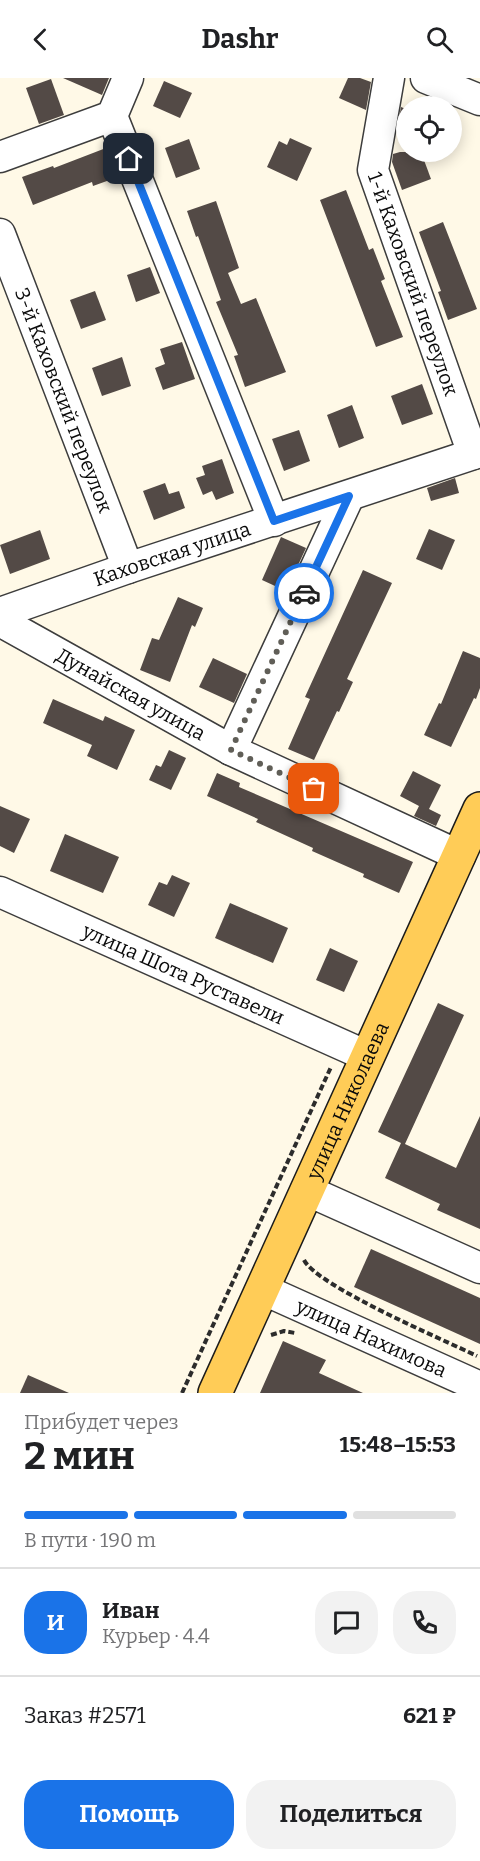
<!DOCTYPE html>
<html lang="ru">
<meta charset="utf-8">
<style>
:root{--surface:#fff;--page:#f2f2f2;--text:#202124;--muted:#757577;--line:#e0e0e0;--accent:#1a73e8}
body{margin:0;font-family:Bitter,serif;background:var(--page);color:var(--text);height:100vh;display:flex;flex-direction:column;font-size:22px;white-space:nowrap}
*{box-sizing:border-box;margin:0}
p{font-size:20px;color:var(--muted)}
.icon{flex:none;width:33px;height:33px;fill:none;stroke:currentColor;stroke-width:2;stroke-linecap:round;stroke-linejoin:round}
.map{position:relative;height:1315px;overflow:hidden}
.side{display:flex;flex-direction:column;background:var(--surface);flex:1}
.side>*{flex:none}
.buttons{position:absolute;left:396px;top:18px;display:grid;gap:12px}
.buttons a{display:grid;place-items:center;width:66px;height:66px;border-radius:50%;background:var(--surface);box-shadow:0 3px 15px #0003;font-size:30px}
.pin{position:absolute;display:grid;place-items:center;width:51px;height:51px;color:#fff;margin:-26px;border-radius:12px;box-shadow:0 3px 9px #0006}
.courier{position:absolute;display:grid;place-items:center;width:60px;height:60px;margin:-30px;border:4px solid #1a73e8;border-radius:50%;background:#fff;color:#222;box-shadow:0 2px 8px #0007}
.overview em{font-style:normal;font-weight:700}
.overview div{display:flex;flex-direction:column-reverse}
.overview{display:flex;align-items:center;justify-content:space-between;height:102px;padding:0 24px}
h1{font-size:39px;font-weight:700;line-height:45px}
.bar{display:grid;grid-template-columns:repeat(4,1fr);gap:9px 6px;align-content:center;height:72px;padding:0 24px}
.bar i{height:8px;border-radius:4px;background:var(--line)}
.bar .current{background:var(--accent)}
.bar p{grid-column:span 4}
.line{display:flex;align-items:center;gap:15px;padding:0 24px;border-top:2px solid var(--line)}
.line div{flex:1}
.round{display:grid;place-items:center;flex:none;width:63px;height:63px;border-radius:24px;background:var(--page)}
.button{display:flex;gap:12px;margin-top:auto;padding:12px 24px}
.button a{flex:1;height:69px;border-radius:24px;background:var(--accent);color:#fff;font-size:24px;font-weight:700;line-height:69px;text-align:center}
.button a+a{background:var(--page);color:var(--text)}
header{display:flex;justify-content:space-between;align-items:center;height:78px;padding:0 24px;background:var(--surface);font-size:27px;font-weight:700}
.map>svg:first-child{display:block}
</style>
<header><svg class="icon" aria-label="back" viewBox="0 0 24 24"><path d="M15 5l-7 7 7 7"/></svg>Dashr<svg class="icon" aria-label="search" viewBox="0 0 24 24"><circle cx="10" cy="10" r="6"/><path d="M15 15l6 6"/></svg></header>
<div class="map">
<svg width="480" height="1315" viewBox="0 0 480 1315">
<rect width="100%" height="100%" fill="#fff9e7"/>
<!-- building -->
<g fill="#534a46">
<polygon points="63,0 109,0 102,17"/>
<polygon points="348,0 360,0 371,4 366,32 339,20"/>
<polygon points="51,1 64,37 39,46 26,10"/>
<polygon points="164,3 192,15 180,40 153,28"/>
<polygon points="401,29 406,31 406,50 398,46"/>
<polygon points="290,60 312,70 297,103 267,89 279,63 287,67"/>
<polygon points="189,61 200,91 176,100 165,70"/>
<polygon points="106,70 118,99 93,108 92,104 33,127 22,99 53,88 54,90"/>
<polygon points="400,74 421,74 431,101 402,112 392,84 393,76"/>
<polygon points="346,112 369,172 373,170 385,201 381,203 403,259 376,269 320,122"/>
<polygon points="216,123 239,190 228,195 241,226 256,220 286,294 245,309 234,278 238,277 216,224 221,222 198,158 196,159 187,133"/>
<polygon points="443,144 477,231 448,242 438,214 441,213 419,154"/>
<polygon points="150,189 160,215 136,224 127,197"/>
<polygon points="95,213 106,242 81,251 70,222"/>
<polygon points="182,264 195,301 163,312 155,290 165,286 160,271"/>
<polygon points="122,279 131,308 102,318 92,290"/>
<polygon points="422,306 433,336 402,347 391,318"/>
<polygon points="352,327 364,360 339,370 327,337"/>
<polygon points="299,352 310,383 284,393 272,361"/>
<polygon points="222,381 234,415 216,422 212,413 203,417 196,400 205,397 202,388"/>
<polygon points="455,400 459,415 431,423 427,410"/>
<polygon points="165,405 169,416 179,413 185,430 154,442 143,413"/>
<polygon points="429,451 455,462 442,492 416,481"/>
<polygon points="40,452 50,481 10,496 0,467"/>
<polygon points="281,459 306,470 286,513 262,502"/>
<polygon points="363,492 392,505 347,601 353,604 339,634 337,633 314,682 288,671 310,621 305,619"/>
<polygon points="178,519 203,530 195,549 192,547 170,604 140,592 152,560 159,562"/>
<polygon points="463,573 480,580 480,610 476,621 474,620 451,669 424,657 439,625 441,626"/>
<polygon points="213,580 247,596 234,625 199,609"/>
<polygon points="53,621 103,643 105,638 135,652 117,692 87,678 92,667 43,645"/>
<polygon points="169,672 186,680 171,712 149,702 156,687 161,689"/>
<polygon points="413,693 441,707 429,731 441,737 436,748 414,738 419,728 400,718"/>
<polygon points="217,695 240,705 239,709 413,784 399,815 363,799 364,796 312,773 313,770 256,744 258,741 207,718"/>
<polygon points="0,728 30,741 14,775 0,768"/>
<polygon points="65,756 119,779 103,815 50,793"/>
<polygon points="172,797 190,805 174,839 148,827 159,804 167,807"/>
<polygon points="230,825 288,850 273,885 215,860"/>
<polygon points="330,870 358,883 344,914 316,902"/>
<polygon points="438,925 464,937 405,1066 456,1090 480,1038 480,1151 437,1132 440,1126 385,1100 401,1065 378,1054"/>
<polygon points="371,1171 480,1220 480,1266 354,1209"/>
<polygon points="283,1263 326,1282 319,1295 363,1315 260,1315"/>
<polygon points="28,1297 69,1315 20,1315"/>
</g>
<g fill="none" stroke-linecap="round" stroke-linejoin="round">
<!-- minor casing -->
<g stroke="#3d3d3d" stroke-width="33">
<g id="minor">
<path id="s1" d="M389,0L373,92L473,376"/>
<polyline points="426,0 480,22"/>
<polyline points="112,38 274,443"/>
<polyline points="0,79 112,38 128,0"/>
<path id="s2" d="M0,156L128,490"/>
<path id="s3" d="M0,535L128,490L480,374"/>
<path id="s4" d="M0,543L231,672L460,778"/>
<polyline points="231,672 349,418"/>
<path id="s5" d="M0,814L367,978"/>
<polyline points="306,1112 480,1190"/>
<path id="s6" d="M262,1211L480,1309"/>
</g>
</g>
<!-- major casing -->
<g stroke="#1b1b1b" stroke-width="36">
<g id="major">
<path id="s7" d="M215,1315L480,731"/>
</g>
</g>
<!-- path -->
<g stroke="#2c2c2c" stroke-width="4" stroke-dasharray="6 3" stroke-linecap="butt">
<path d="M304,1182C317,1208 444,1262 477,1278"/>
<polyline points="271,1257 284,1253 295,1255"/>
<polyline points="182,1315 331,989"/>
</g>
<!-- minor -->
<use href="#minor" stroke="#fff" stroke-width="30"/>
<!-- major -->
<use href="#major" stroke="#ffcc57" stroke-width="33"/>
</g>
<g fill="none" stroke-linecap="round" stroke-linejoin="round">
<!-- done -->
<polyline stroke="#605e57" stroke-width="6" stroke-dasharray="0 10.8" points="304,515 231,672 314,711"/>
<!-- route -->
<polyline stroke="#1a73e8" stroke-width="8" points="129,81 274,443 349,418 304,515"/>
</g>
<g text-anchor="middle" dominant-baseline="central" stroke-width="6" stroke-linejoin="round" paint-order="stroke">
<!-- street labels -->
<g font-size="20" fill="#0a0a0a" stroke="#fff">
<text stroke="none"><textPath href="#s1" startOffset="214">1-й Каховский переулок</textPath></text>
<text stroke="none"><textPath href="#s2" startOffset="178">3-й Каховский переулок</textPath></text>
<text stroke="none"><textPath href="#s3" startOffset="182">Каховская улица</textPath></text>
<text stroke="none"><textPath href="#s4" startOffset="150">Дунайская улица</textPath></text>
<text stroke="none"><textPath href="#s5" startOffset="201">улица Шота Руставели</textPath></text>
<text stroke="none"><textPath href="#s7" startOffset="321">улица Николаева</textPath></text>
<text stroke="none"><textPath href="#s6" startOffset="120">улица Нахимова</textPath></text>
</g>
</g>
</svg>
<div class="buttons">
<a><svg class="icon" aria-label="locate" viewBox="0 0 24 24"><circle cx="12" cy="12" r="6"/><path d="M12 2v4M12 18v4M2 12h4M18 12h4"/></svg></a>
</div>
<div class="pin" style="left:314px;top:711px;background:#ea580c"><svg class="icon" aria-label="bag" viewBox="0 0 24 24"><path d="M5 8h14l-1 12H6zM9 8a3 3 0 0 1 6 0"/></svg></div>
<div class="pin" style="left:129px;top:81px;background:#1f2937"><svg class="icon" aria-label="home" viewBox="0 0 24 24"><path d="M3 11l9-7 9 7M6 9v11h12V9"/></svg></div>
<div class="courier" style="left:304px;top:515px"><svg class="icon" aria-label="car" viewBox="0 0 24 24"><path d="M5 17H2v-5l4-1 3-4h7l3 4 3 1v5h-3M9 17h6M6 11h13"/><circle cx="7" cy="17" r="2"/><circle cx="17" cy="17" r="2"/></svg></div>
</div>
<section class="side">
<div class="overview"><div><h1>2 мин</h1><p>Прибудет через</p></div><em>15:48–15:53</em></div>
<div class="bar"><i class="current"></i><i class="current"></i><i class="current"></i><i></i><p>В пути · 190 m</p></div>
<div class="line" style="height:108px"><b class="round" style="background:var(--accent);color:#fff">И</b><div><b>Иван</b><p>Курьер · 4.4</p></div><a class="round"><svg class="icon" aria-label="chat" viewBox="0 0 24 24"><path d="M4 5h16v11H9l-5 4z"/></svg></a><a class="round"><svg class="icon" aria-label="phone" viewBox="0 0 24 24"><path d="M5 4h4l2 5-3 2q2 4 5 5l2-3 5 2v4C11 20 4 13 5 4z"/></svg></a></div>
<div class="line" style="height:78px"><div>Заказ #2571</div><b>621 ₽</b></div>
<div class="button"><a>Помощь</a><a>Поделиться</a></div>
</section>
